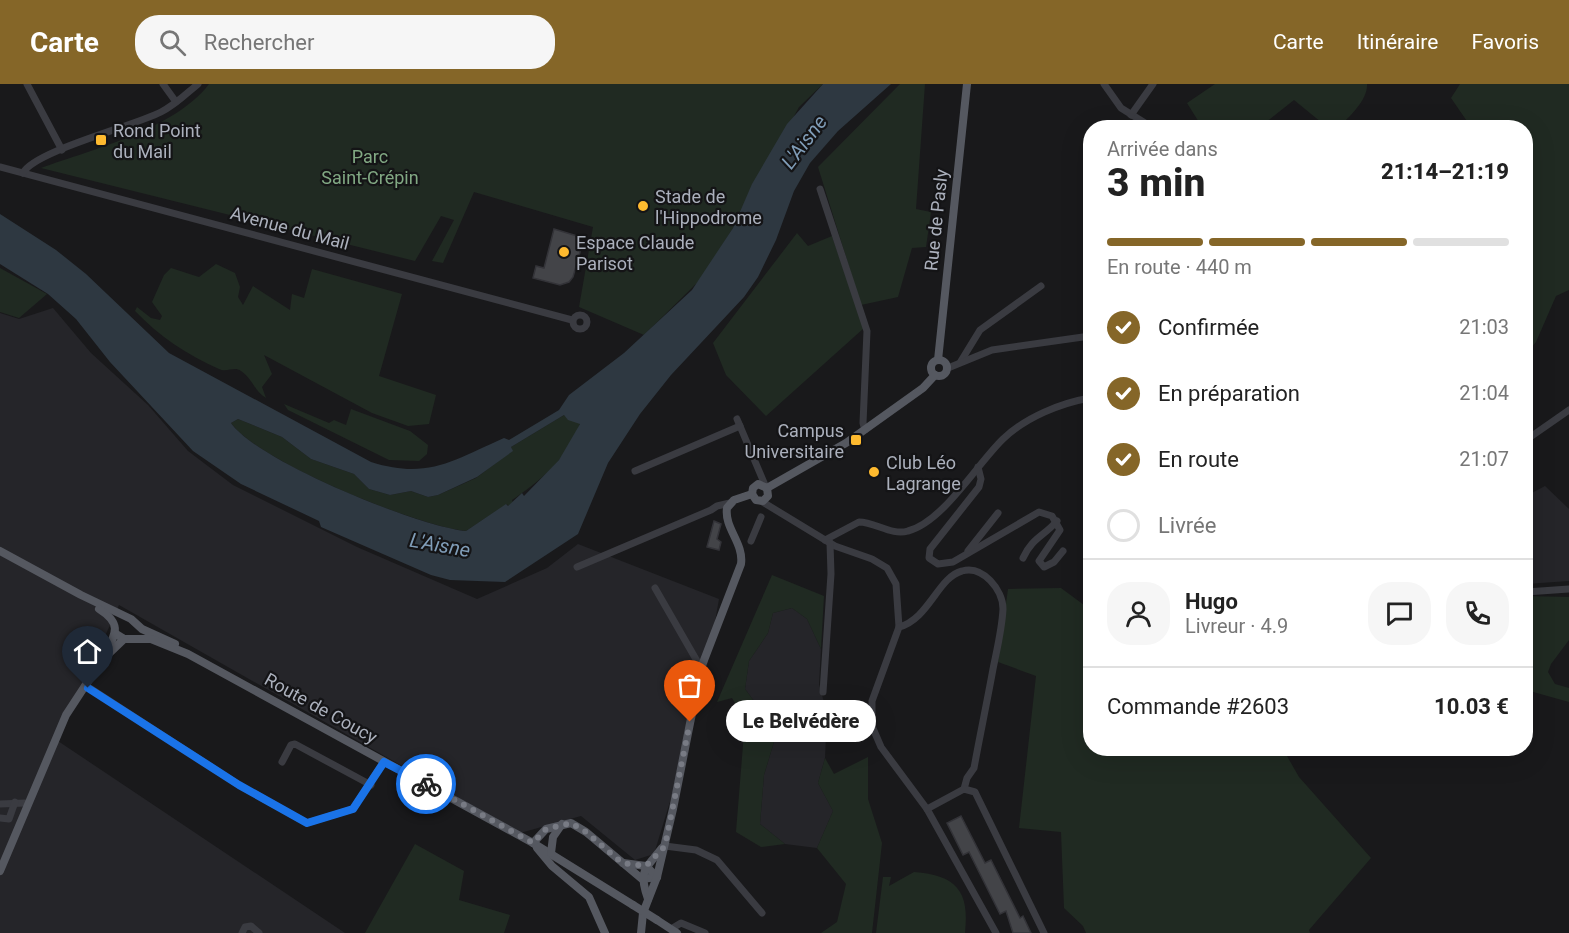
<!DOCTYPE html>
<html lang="fr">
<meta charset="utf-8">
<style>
:root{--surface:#fff;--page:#f6f6f6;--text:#222;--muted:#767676;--line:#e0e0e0;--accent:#856628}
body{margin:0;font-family:Roboto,sans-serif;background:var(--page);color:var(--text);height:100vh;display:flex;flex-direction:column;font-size:22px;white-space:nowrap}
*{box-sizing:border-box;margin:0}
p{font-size:20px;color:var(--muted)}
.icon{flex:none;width:33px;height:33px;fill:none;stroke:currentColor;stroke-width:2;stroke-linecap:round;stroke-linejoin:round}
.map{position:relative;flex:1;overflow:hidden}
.panel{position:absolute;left:1083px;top:36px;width:450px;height:636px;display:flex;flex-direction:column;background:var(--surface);border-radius:24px;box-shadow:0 6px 24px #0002}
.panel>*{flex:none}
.pin{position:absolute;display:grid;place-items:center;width:51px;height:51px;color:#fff;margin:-62px -26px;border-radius:50% 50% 50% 0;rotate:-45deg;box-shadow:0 0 6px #0007}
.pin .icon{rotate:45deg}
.courier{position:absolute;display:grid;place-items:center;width:60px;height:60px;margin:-30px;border:4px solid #1a73e8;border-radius:50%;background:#fff;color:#222;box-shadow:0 2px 8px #0007}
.bubble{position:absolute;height:42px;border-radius:21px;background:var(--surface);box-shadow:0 6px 24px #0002;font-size:20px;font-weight:800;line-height:42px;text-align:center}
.summary em{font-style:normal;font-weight:800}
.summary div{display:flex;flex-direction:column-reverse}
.summary{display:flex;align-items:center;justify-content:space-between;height:102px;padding:0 24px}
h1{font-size:39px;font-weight:800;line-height:45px}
.bar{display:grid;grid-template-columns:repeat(4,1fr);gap:9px 6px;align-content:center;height:72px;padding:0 24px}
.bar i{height:8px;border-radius:4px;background:var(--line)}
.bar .selected{background:var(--accent)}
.bar p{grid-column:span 4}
.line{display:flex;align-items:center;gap:15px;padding:0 24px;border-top:2px solid var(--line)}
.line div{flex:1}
.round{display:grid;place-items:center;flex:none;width:63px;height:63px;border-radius:24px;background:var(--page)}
ol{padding:0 24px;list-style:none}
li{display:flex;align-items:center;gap:18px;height:66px}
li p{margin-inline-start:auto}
li .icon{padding:6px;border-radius:50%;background:var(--accent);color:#fff;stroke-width:4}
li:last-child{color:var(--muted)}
li i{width:33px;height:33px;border:3px solid var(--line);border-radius:50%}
header{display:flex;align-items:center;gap:36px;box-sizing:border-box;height:84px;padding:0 30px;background:var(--accent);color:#fff}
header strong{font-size:28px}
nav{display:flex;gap:33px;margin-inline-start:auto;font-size:21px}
.search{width:420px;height:54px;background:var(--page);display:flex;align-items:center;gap:15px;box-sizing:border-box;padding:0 21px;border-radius:24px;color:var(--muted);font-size:22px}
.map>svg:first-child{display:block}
</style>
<header>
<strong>Carte</strong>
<div class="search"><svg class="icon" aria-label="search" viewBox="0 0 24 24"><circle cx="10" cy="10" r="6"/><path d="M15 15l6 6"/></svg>Rechercher</div>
<nav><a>Carte</a><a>Itinéraire</a><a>Favoris</a></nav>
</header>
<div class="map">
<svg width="1569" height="849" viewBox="0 0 1569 849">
<rect width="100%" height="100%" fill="#19191b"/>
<!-- built -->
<g fill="#252529">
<polygon points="53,224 91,269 148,321 188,367 233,401 357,463 477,515 547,484 578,460 719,515 701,616 654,770 635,776 581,732 520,749 119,521 58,657 345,849 0,849 0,229 19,235"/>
<polygon points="1545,402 1569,425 1569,497 1526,500 1526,412"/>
<polygon points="792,524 807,535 821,565 819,600 827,629 825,674 818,699 833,727 817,764 785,760 760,740 764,691 777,648 745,605 749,577 768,549 773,529"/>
</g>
<!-- green -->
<g fill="#202a22">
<path d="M209,0H823L799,23L733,144L701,195L644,251L579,223L593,143L474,108L443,179L432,177L454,136L441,132L415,177L41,84C93,65 175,45 209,0Z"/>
<polygon points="900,0 925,0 916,125 931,128 926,163 912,164 898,213 861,221 818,83"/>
<path d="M1215,0H1367C1368,16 1349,33 1339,43H1327L1294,16L1260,43H1202L1187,19Z"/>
<polygon points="1460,0 1569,0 1569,206 1556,212 1536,258 1526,270 1526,44 1471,43 1451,14"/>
<polygon points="797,149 808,162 832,152 864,244 766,332 726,291 713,259"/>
<path d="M216,180L235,189L240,203L238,213L243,221L253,202L290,226L292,210L304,214L312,185L402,210L379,292L436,311L429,340L408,342L372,329L264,271L272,290L262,303L266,314C254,307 253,295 241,287C234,282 227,289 219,285C187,271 159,252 135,227L137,223L151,234L160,236L162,232L152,218L164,191L171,184L199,193Z"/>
<polygon points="0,184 47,210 19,234 0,228"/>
<polygon points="284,320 329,339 334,336 346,341 351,325 410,347 428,361 427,370 419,377 389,376 288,326"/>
<path d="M564,331L580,339C572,371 538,399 512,416L513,419L508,422L507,420L466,447C417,442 259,378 231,339L238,335L282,353L311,375L354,390L369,405L390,411L411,407L428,413L438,411L476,394L512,367L511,363Z"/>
<polygon points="772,491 824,512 821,565 807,535 792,524 773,529 768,549 749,577 745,605 777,648 764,691 760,740 785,760 761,763 736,748 745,636 732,614 717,618"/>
<polygon points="1061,504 1084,521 1090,511 1090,664 1283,665 1299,693 1371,774 1309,846 1310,849 1086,849 1083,842 1064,824 1061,748 1019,744 1036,592 998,578 1008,505"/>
<polygon points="1526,512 1569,513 1569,556 1551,580 1548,588 1555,600 1569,604 1569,618 1526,606"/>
<polygon points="868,673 868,715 882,759 872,849 821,849 837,838 846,800 817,764 833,727 818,699 825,674 834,690"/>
<polygon points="415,760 464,787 459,816 510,831 504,849 365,849"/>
<path d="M914,788C956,791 970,807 965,849H876L883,793H891L889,802Z"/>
</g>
<!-- water -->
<path fill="#2e3841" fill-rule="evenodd" d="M823,0H891L838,47L810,79L794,107L776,156L758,193L744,213L671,291L640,330L608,379L578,450L505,498L450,496L431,491L321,443L319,437L241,400L193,367L110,278L76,235L48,210L0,180V130L56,166L86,190L169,269L371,378C428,396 454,376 504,354L509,356L559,326L569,311L624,269L692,206L733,144L752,100L787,40ZM564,331L568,336L580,340L559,376L524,412L522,409L508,422L506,420L466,447C419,443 257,377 231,339L238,335L282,353L311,375L354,390L369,405L390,411L411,407L428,413L438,411L477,393L513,367L511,363Z"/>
<!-- building -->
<g fill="#434448" stroke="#333338" stroke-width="1.5">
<polygon points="554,145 584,154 573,193 569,198 560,201 533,194 536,182 544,184"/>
<polygon points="714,437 721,440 717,455 721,458 719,466 707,463"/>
<polygon points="961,732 985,779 991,776 1020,834 1023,832 1031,849 1013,849 1006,827 1000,830 969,768 963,771 947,739"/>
</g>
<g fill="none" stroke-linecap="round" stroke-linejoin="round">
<!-- minor -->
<g stroke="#3a3b41" stroke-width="7">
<polyline points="27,0 62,66"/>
<polyline points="163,0 176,18"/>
<polyline points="1104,0 1121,24 1153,44"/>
<polyline points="1131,31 1153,0"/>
<polyline points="0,83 572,236"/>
<path d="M23,89C34,67 134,42 161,28C175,21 186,10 198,0"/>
<polyline points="820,105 867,247 863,339 865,346"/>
<circle cx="580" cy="238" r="7"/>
<polyline points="961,277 980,246 1041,202"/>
<polyline points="948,284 992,266 1090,252"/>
<polyline points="737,335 765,401"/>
<polyline points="1526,356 1569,326"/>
<polyline points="978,383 981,395 979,403 930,465 929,474 938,480 953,478 1039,428 1052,432 1060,446 1039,477 1044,483 1054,478 1063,467"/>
<polyline points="635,387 740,342"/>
<polyline points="761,417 835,462 872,475 887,484 896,500 899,543 872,617 872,642 881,663 927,725 996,849"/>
<path d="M825,456L859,438C875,438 892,452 908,447C943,438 977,380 1003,355C1026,333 1061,319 1090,314"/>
<polyline points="751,457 761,433"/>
<polyline points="968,467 998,429"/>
<path d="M1023,474C1032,454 1043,453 1057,437"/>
<polyline points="577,483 711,426 717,422 730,419"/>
<polyline points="655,504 701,584"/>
<polyline points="1526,508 1569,505"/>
<path d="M899,543C929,535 938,493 962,487C983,481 1003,506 1003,525C1002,545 997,565 993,585C987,618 980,651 974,684L967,694L964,705"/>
<polyline points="85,601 239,701 307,739 353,725 384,677"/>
<polyline points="823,608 831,490 830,459"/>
<polyline points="282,678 291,661 295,660 371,701"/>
<polyline points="0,720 25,719"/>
<polyline points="927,725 964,705 975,708 1044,849"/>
<polyline points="0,734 9,735 15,718"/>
<polyline points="665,762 696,766 717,776 762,829"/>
<polyline points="671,845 681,839 705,849"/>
<polyline points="242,849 245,843 251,842 259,849"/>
</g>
<!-- major -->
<g stroke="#555860" stroke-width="8">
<circle cx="939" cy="284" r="8"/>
<polyline points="938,276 967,0"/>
<polyline points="767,404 846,359 923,304 935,291"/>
<polyline points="752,410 756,416 763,417 768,412 767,404"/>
<polyline points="752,410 753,404 758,400 767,404"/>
<polyline points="0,467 81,511 131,535 142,545 175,560"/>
<path d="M99,525C121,539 117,548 106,568"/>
<polyline points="116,550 124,555 151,555 188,570 533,759 633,821"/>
<polyline points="533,759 546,745 571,739 586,748 642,795 657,793"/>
<polyline points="537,764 552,782 589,813 605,849"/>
<polyline points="551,769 553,753 562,740"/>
<polyline points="623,779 646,782 657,793"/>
<polyline points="0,787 66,631 102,576 124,555"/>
<path d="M648,815C638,786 645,786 662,764"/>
<polyline points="657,836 677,849"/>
<path d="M641,849L643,829L657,793L673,725L701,584L741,480C744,459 724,444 727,424L734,416L752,410"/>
</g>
<!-- major-bridge -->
<polyline stroke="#555860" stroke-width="8" points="633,821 657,836"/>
</g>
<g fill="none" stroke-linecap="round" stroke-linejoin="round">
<!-- done -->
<polyline stroke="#787b84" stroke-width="6" stroke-dasharray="0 10.8" points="426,700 533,759 546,745 571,739 586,748 622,779 646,782 665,762 690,638"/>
<!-- route -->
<polyline stroke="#1a73e8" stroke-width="8" points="88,604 239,701 307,739 353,725 384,678 426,700"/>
</g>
<!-- markers -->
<g fill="#feba2f" stroke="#141416" stroke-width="2">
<rect x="95" y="50" width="12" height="12" rx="3"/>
<circle cx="643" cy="122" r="6"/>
<circle cx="564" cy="168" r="6"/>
<rect x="850" y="350" width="12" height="12" rx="3"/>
<circle cx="874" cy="388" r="6"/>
</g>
<g text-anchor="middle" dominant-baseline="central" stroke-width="4.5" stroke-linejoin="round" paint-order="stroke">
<!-- poi labels -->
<g font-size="18" fill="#abb0bc" stroke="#141416" text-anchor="start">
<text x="113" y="46">Rond Point<tspan x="113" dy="21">du Mail</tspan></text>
<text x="655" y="112">Stade de<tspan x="655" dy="21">l'Hippodrome</tspan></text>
<text x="576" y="158">Espace Claude<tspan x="576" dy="21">Parisot</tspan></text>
<text x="844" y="346" text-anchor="end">Campus<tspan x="844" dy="21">Universitaire</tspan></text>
<text x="886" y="378">Club Léo<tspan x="886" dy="21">Lagrange</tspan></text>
</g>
<!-- park labels -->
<g font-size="18" fill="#81a883" stroke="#141416">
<text x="370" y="72">Parc<tspan x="370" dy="21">Saint-Crépin</tspan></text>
</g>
<!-- street labels -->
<g font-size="18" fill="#abb0bc" stroke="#141416">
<text transform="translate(936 136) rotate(-84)">Rue de Pasly</text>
<text transform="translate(290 144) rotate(15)">Avenue du Mail</text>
<text transform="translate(321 624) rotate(29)">Route de Coucy</text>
</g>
<!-- water labels -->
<g font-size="20" font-style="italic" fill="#809db8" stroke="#141416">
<text transform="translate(804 58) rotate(-53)">L'Aisne</text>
<text transform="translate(440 461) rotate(10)">L'Aisne</text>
</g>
</g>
</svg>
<div class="pin" style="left:690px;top:638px;background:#ea580c"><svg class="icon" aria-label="bag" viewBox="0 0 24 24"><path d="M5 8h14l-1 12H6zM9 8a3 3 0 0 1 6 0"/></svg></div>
<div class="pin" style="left:88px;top:604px;background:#1f2937"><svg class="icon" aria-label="home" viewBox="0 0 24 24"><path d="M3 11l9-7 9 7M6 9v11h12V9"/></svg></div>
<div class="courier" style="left:426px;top:700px"><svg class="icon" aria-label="bike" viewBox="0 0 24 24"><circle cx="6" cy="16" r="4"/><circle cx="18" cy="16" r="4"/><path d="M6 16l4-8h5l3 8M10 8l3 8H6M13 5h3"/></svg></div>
<div class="bubble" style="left:726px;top:616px;width:150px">Le Belvédère</div>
<section class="panel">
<div class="summary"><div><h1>3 min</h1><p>Arrivée dans</p></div><em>21:14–21:19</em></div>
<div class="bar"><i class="selected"></i><i class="selected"></i><i class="selected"></i><i></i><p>En route · 440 m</p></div>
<ol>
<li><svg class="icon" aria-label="check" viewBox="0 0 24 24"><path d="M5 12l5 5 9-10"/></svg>Confirmée<p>21:03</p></li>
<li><svg class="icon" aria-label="check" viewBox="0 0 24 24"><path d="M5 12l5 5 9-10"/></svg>En préparation<p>21:04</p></li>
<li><svg class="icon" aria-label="check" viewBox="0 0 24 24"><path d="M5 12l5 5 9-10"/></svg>En route<p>21:07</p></li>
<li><i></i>Livrée</li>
</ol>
<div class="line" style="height:108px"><a class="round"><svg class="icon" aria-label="person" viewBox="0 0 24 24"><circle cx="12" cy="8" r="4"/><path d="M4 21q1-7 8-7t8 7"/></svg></a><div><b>Hugo</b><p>Livreur · 4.9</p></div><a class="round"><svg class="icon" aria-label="chat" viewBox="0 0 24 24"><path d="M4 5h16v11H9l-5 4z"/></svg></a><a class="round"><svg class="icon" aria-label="phone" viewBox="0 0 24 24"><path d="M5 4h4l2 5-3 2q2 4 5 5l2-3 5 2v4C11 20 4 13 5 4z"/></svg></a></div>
<div class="line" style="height:78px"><div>Commande #2603</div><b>10.03 €</b></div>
</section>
</div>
